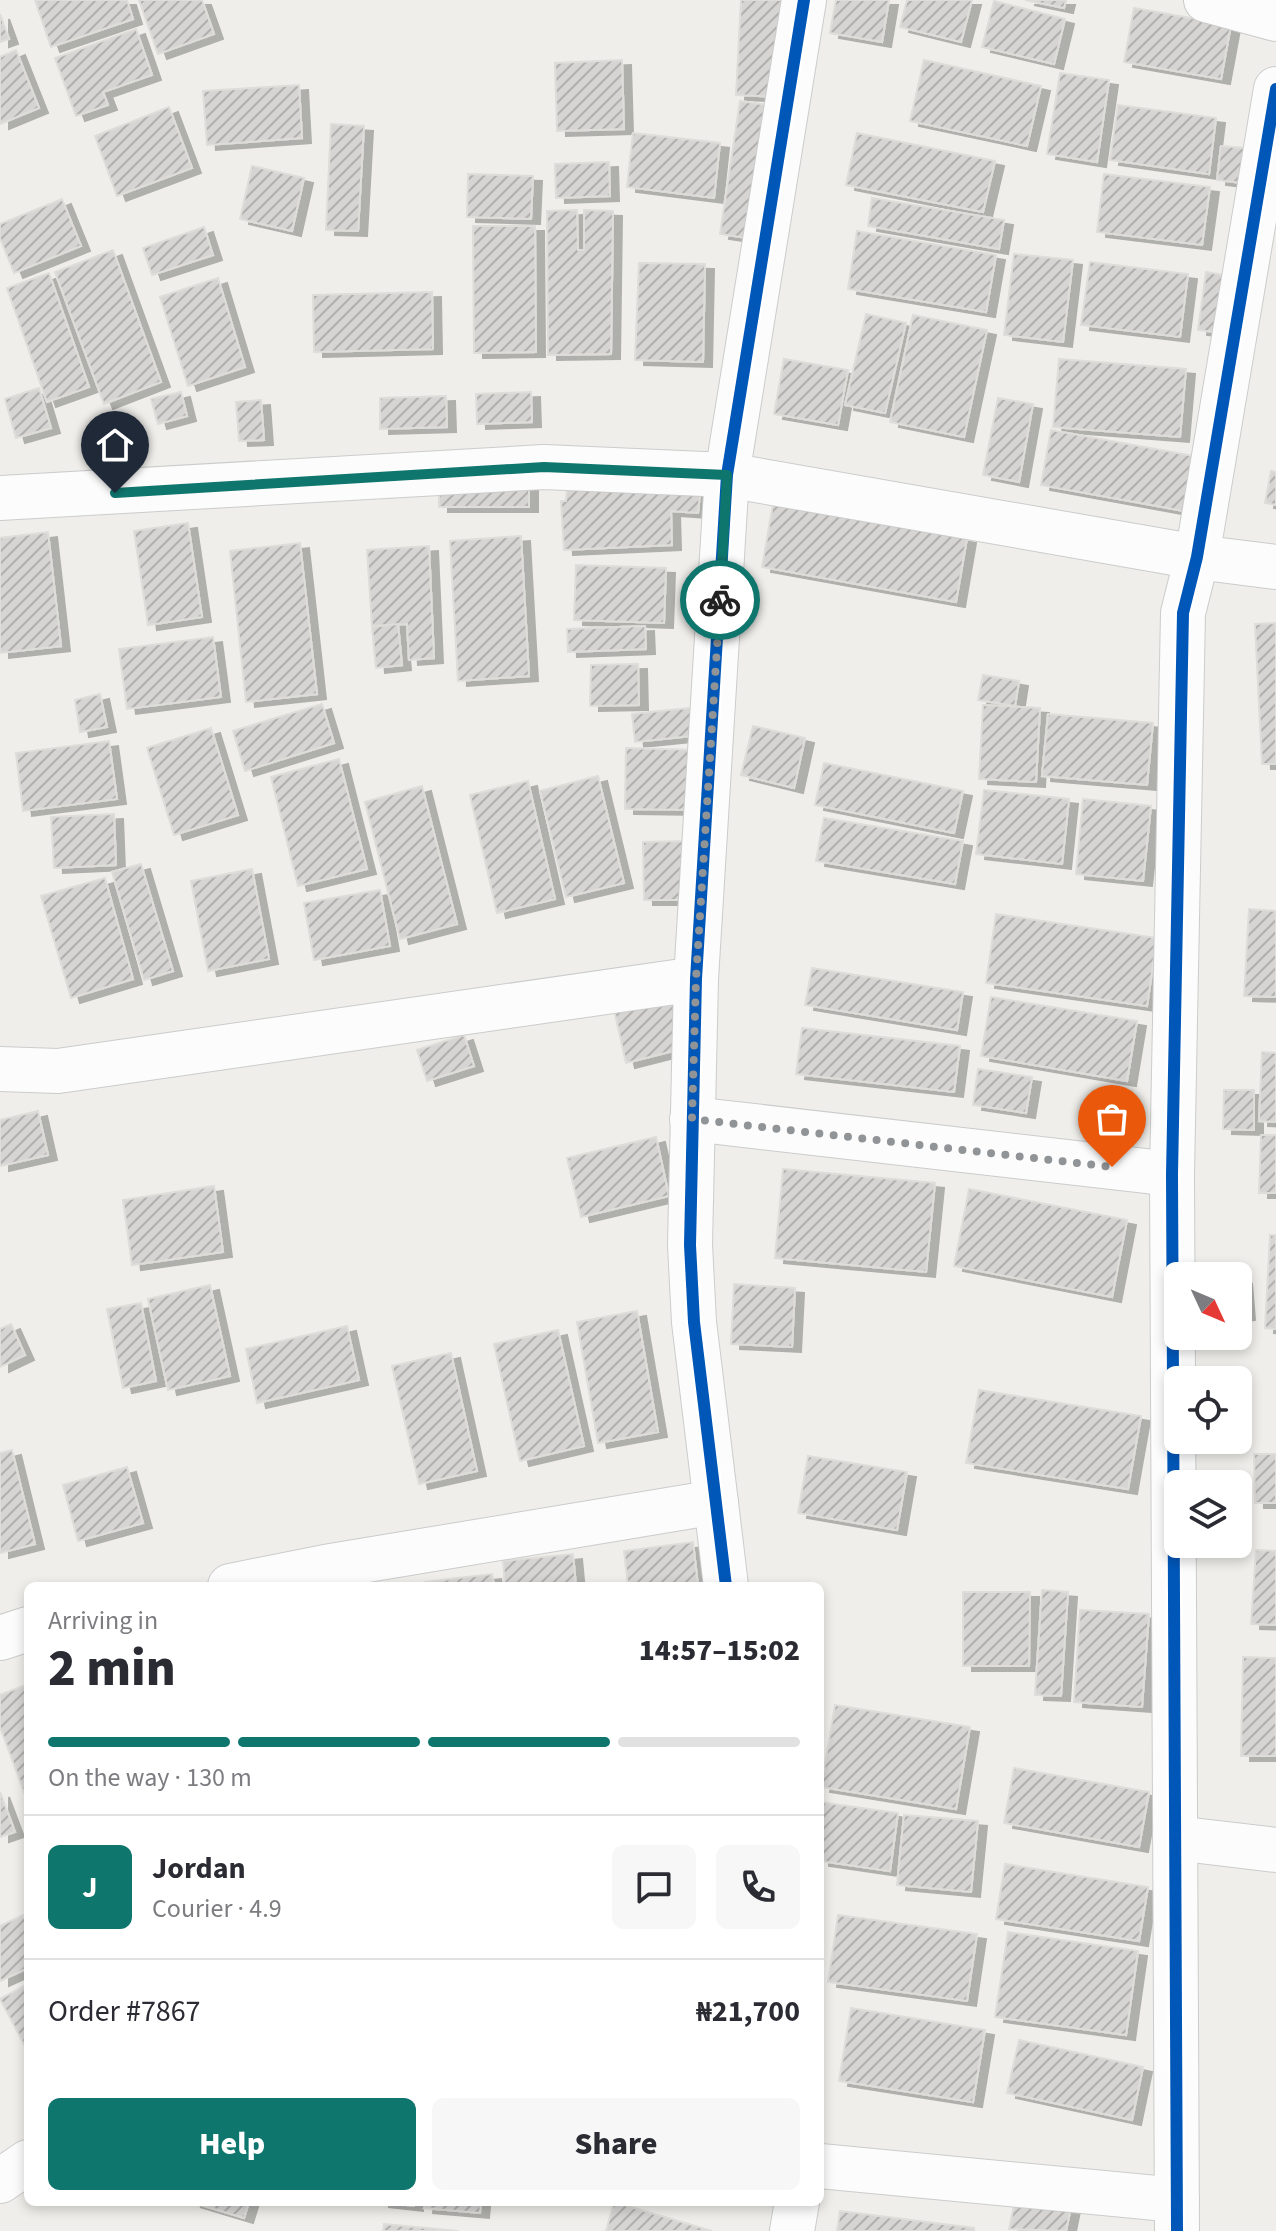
<!DOCTYPE html>
<meta charset="utf-8">
<style>
:root{--surface:#fff;--page:#f7f7f7;--text:#2b2b33;--muted:#7c7c81;--line:#e1e1e2;--accent:#0f766e}
body{margin:0;font-family:"Source Sans 3",sans-serif;background:var(--page);color:var(--text);height:100vh;display:flex;flex-direction:column;font-size:30px;white-space:nowrap}
*{box-sizing:border-box;margin:0}
p{font-size:26px;color:var(--muted)}
.icon{flex:none;width:44px;height:44px;fill:none;stroke:currentColor;stroke-width:2;stroke-linecap:round;stroke-linejoin:round}
.map{position:relative;flex:1;overflow:hidden}
.side{position:absolute;left:24px;top:1582px;width:800px;height:624px;display:flex;flex-direction:column;background:var(--surface);border-radius:12px;box-shadow:0 4px 12px #0003}
.side>*{flex:none}
.needle{width:52px;rotate:134deg}
.fabs{position:absolute;left:1164px;top:1262px;display:grid;gap:16px}
.fabs a{display:grid;place-items:center;width:88px;height:88px;border-radius:12px;background:var(--surface);box-shadow:0 4px 12px #0003;font-size:40px}
.pin{position:absolute;display:grid;place-items:center;width:68px;height:68px;color:#fff;margin:-82px -34px;border-radius:50% 50% 50% 0;rotate:-45deg;box-shadow:0 0 8px #0007}
.pin .icon{rotate:45deg}
.courier{position:absolute;display:grid;place-items:center;width:80px;height:80px;margin:-40px;border:6px solid #0f766e;border-radius:50%;background:#fff;color:#222;box-shadow:0 2px 10px #0007}
.headline em{font-style:normal;font-weight:800}
.headline div{display:flex;flex-direction:column-reverse}
.headline{display:flex;align-items:center;justify-content:space-between;height:136px;padding:0 24px}
h1{font-size:52px;font-weight:800;line-height:60px}
.bar{display:grid;grid-template-columns:repeat(4,1fr);gap:12px 8px;align-content:center;height:96px;padding:0 24px}
.bar i{height:10px;border-radius:6px;background:var(--line)}
.bar .current{background:var(--accent)}
.bar p{grid-column:span 4}
.line{display:flex;align-items:center;gap:20px;padding:0 24px;border-top:2px solid var(--line)}
.line div{flex:1}
.round{display:grid;place-items:center;flex:none;width:84px;height:84px;border-radius:12px;background:var(--page)}
.cta{display:flex;gap:16px;margin-top:auto;padding:16px 24px}
.cta a{flex:1;height:92px;border-radius:12px;background:var(--accent);color:#fff;font-size:32px;font-weight:800;line-height:92px;text-align:center}
.cta a+a{background:var(--page);color:var(--text)}
.map>svg:first-child{display:block}
</style>
<div class="map">
<svg width="1276" height="2231" viewBox="0 0 1276 2231">
<defs>
<pattern id="building-hatch" width="6" height="6" patternUnits="userSpaceOnUse" patternTransform="scale(2)"><rect width="6" height="6" fill="#d6d5d3"/><path d="M-1 1l2-2M0 6l6-6M5 7l2-2" fill="none" stroke="#b1b0af"/></pattern>
<filter id="shadow"><feDropShadow dx="9" dy="5" stdDeviation="0" flood-color="#0004"/></filter>
</defs>
<rect width="100%" height="100%" fill="#efeeea"/>
<!-- building -->
<g fill="url(#building-hatch)" stroke="#deddd9" stroke-width="2" filter="url(#shadow)">
<polygon points="35,0 127,0 133,19 51,47"/>
<polygon points="139,0 202,0 214,34 158,54"/>
<polygon points="741,0 787,0 782,97 736,95"/>
<polygon points="836,0 889,0 882,42 830,33"/>
<polygon points="907,0 972,0 961,42 900,27"/>
<polygon points="1025,0 1066,0 1064,8"/>
<polygon points="994,1 1065,19 1054,64 982,47"/>
<polygon points="1134,8 1231,25 1221,79 1124,62"/>
<polygon points="0,14 9,39 0,42"/>
<polygon points="136,29 152,75 103,92 108,105 76,116 55,58"/>
<polygon points="16,50 39,108 0,124 0,57"/>
<polygon points="622,60 624,129 557,131 555,63"/>
<polygon points="924,60 1041,86 1027,146 910,121"/>
<polygon points="1060,73 1109,80 1097,162 1047,154"/>
<polygon points="299,85 302,138 207,145 203,91"/>
<polygon points="740,101 775,106 754,239 720,234"/>
<polygon points="1118,105 1216,118 1209,174 1110,160"/>
<polygon points="169,107 192,168 117,196 95,136"/>
<polygon points="331,124 364,126 358,231 326,230"/>
<polygon points="633,133 720,143 714,198 627,187"/>
<polygon points="857,133 995,161 983,212 846,185"/>
<polygon points="1221,146 1245,148 1241,183 1217,180"/>
<polygon points="609,162 610,196 556,198 555,164"/>
<polygon points="252,166 304,178 292,231 240,219"/>
<polygon points="468,174 533,176 531,219 467,217"/>
<polygon points="1104,174 1210,187 1202,245 1097,232"/>
<polygon points="872,198 1004,220 999,249 868,226"/>
<polygon points="62,199 81,246 14,273 0,238 0,224"/>
<polygon points="577,210 578,250 584,250 584,210 613,211 611,354 548,355 547,211"/>
<polygon points="473,226 535,226 536,352 474,353"/>
<polygon points="204,227 213,255 152,275 143,248"/>
<polygon points="857,231 996,255 986,312 848,289"/>
<polygon points="113,250 161,382 104,404 55,272"/>
<polygon points="1014,254 1073,260 1063,342 1004,335"/>
<polygon points="1090,262 1188,274 1180,337 1081,325"/>
<polygon points="639,263 705,264 703,362 635,360"/>
<polygon points="1206,272 1230,276 1222,333 1198,330"/>
<polygon points="49,273 89,387 47,402 7,288"/>
<polygon points="218,278 245,367 188,386 160,297"/>
<polygon points="432,292 433,349 314,352 313,295"/>
<polygon points="866,314 906,323 885,413 845,405"/>
<polygon points="913,315 987,330 964,437 890,422"/>
<polygon points="784,359 848,370 838,425 774,414"/>
<polygon points="1059,359 1186,369 1180,437 1053,427"/>
<polygon points="39,388 51,428 16,438 5,399"/>
<polygon points="181,392 187,416 158,424 151,399"/>
<polygon points="531,392 532,422 477,424 476,394"/>
<polygon points="446,396 447,427 380,429 380,398"/>
<polygon points="998,398 1033,404 1019,482 983,475"/>
<polygon points="261,400 264,440 239,441 236,402"/>
<polygon points="1051,430 1194,456 1184,511 1041,485"/>
<polygon points="1271,471 1276,472 1276,505 1265,503"/>
<polygon points="568,473 701,484 698,513 671,511 672,545 564,550 561,501 566,501"/>
<polygon points="529,478 529,507 439,507 439,479"/>
<polygon points="773,504 967,538 956,602 762,567"/>
<polygon points="188,523 202,617 148,625 134,531"/>
<polygon points="48,532 61,646 0,653 0,538"/>
<polygon points="521,536 529,676 458,681 450,541"/>
<polygon points="300,543 317,694 246,702 230,551"/>
<polygon points="429,546 434,658 409,660 407,624 372,626 367,550"/>
<polygon points="576,565 666,568 664,623 574,620"/>
<polygon points="1276,623 1276,764 1262,764 1255,624"/>
<polygon points="398,624 402,665 376,668 372,627"/>
<polygon points="645,626 646,649 568,652 567,629"/>
<polygon points="213,637 221,697 127,709 119,649"/>
<polygon points="638,664 639,705 590,706 591,665"/>
<polygon points="983,675 1019,681 1015,706 978,700"/>
<polygon points="100,694 107,727 80,732 75,700"/>
<polygon points="322,704 334,743 245,771 233,731"/>
<polygon points="983,705 1040,708 1036,782 979,779"/>
<polygon points="699,707 701,735 635,742 632,714"/>
<polygon points="1048,714 1153,723 1147,785 1042,776"/>
<polygon points="753,726 805,738 794,788 741,775"/>
<polygon points="211,728 238,815 174,835 147,748"/>
<polygon points="109,741 117,799 23,811 16,753"/>
<polygon points="626,748 696,750 695,810 625,809"/>
<polygon points="339,759 367,869 298,886 271,777"/>
<polygon points="824,763 963,791 954,833 815,805"/>
<polygon points="598,776 624,883 566,897 540,791"/>
<polygon points="528,781 555,899 497,913 470,795"/>
<polygon points="422,786 457,924 400,939 365,802"/>
<polygon points="984,790 1069,799 1062,864 976,854"/>
<polygon points="1083,799 1151,806 1143,881 1076,874"/>
<polygon points="114,814 116,865 54,868 51,817"/>
<polygon points="824,818 963,841 955,884 816,861"/>
<polygon points="692,841 693,900 644,900 643,842"/>
<polygon points="141,864 173,971 144,980 112,872"/>
<polygon points="252,869 269,959 208,971 191,881"/>
<polygon points="105,878 133,979 71,998 41,896"/>
<polygon points="380,890 390,946 314,960 304,903"/>
<polygon points="1249,909 1276,911 1276,997 1244,996"/>
<polygon points="996,914 1157,938 1147,1006 986,983"/>
<polygon points="812,968 963,992 957,1030 805,1005"/>
<polygon points="672,991 685,1048 626,1063 613,1005"/>
<polygon points="991,997 1137,1021 1127,1081 981,1056"/>
<polygon points="802,1028 960,1046 954,1092 796,1074"/>
<polygon points="464,1035 474,1066 427,1081 417,1050"/>
<polygon points="1262,1052 1276,1053 1276,1122 1259,1121"/>
<polygon points="978,1069 1032,1077 1026,1113 973,1105"/>
<polygon points="1224,1090 1254,1090 1254,1130 1223,1129"/>
<polygon points="38,1111 48,1155 0,1166 0,1120"/>
<polygon points="1261,1135 1276,1135 1276,1193 1259,1193"/>
<polygon points="656,1137 669,1196 581,1217 567,1158"/>
<polygon points="783,1169 935,1183 926,1272 775,1258"/>
<polygon points="214,1186 223,1252 132,1265 123,1200"/>
<polygon points="969,1189 1127,1220 1112,1297 954,1266"/>
<polygon points="1270,1235 1276,1235 1276,1329 1265,1328"/>
<polygon points="1238,1279 1243,1279 1246,1315 1238,1316"/>
<polygon points="734,1284 795,1288 792,1347 731,1344"/>
<polygon points="210,1285 230,1376 168,1390 148,1299"/>
<polygon points="141,1303 156,1381 123,1388 107,1309"/>
<polygon points="637,1311 658,1432 598,1443 577,1322"/>
<polygon points="11,1324 25,1355 0,1367 0,1329"/>
<polygon points="347,1326 359,1380 257,1403 246,1349"/>
<polygon points="558,1330 584,1446 520,1461 494,1344"/>
<polygon points="451,1353 477,1471 419,1484 392,1366"/>
<polygon points="979,1390 1141,1416 1128,1489 966,1463"/>
<polygon points="12,1450 35,1544 0,1553 0,1453"/>
<polygon points="1254,1454 1276,1454 1276,1503 1255,1503"/>
<polygon points="808,1456 907,1472 897,1530 798,1513"/>
<polygon points="127,1467 143,1523 78,1541 63,1485"/>
<polygon points="693,1542 698,1586 628,1586 624,1551"/>
<polygon points="1256,1550 1276,1551 1276,1625 1251,1624"/>
<polygon points="573,1554 576,1586 505,1586 503,1561"/>
<polygon points="492,1574 494,1586 425,1586 425,1582"/>
<polygon points="1042,1590 1068,1592 1061,1696 1035,1695"/>
<polygon points="963,1592 1030,1592 1029,1666 963,1666"/>
<polygon points="1080,1610 1149,1614 1142,1707 1074,1702"/>
<polygon points="1243,1657 1276,1658 1276,1756 1241,1756"/>
<polygon points="28,1684 28,1803 0,1727 0,1695"/>
<polygon points="835,1705 970,1727 956,1809 821,1787"/>
<polygon points="1014,1768 1149,1792 1139,1847 1004,1823"/>
<polygon points="0,1792 15,1832 0,1837"/>
<polygon points="820,1802 898,1813 890,1871 820,1861"/>
<polygon points="904,1815 978,1821 971,1892 897,1885"/>
<polygon points="1005,1864 1148,1887 1139,1941 996,1919"/>
<polygon points="23,1915 28,1925 28,1968 0,1981 0,1926"/>
<polygon points="838,1915 977,1934 967,2001 828,1982"/>
<polygon points="1008,1932 1138,1951 1126,2035 995,2017"/>
<polygon points="28,1984 28,2052 0,1999"/>
<polygon points="851,2008 985,2030 973,2102 839,2081"/>
<polygon points="1019,2040 1143,2067 1132,2120 1007,2093"/>
<polygon points="1017,2191 1072,2202 1066,2231 1009,2229"/>
<polygon points="191,2202 249,2202 244,2218"/>
<polygon points="379,2202 414,2202 414,2206"/>
<polygon points="425,2202 481,2202 480,2213 424,2208"/>
<polygon points="614,2202 712,2231 606,2231"/>
<polygon points="840,2211 974,2228 974,2231 837,2231"/>
<polygon points="384,2224 458,2231 383,2231"/>
</g>
<g fill="none" stroke-linecap="round" stroke-linejoin="round">
<!-- street casing -->
<g stroke="#cbcccc" stroke-width="46">
<g id="street">
<polyline points="0,498 544,467 727,475 1197,557 1276,567"/>
<polyline points="0,1069 58,1071 696,979"/>
<polyline points="692,1119 1172,1174"/>
<polyline points="230,1586 325,1567 716,1502"/>
<polyline points="726,1586 694,1322 690,1245 696,979 727,475 804,0"/>
<polyline points="0,1638 28,1629"/>
<polyline points="1175,1838 1276,1850"/>
<polyline points="820,2166 1177,2200"/>
<polyline points="0,2181 28,2162"/>
<polyline points="792,2231 797,2202"/>
<polyline points="1177,2231 1172,1174 1183,613 1197,557 1276,89"/>
</g>
</g>
<!-- secondary casing -->
<g stroke="#cacacb" stroke-width="46">
<polyline id="secondary" points="1206,0 1276,19"/>
</g>
<!-- street -->
<use href="#street" stroke="#fdfcfc" stroke-width="44"/>
<!-- secondary -->
<use href="#secondary" stroke="#fdfcfc" stroke-width="44"/>
<!-- cycleway casing -->
<g stroke="#fff" stroke-width="17">
<g id="cycleway">
<polyline points="726,1586 694,1322 690,1245 696,979 727,475 804,0"/>
<polyline points="1177,2231 1172,1174 1183,613 1197,557 1276,89"/>
</g>
</g>
<!-- cycleway -->
<use href="#cycleway" stroke="#0057b8" stroke-width="12"/>
</g>
<g fill="none" stroke-linecap="round" stroke-linejoin="round">
<!-- done -->
<polyline stroke="#919496" stroke-width="8" stroke-dasharray="0 14.4" points="720,600 696,979 692,1119 1112,1167"/>
<!-- route -->
<polyline stroke="#0f766e" stroke-width="10" points="115,493 544,467 727,475 720,600"/>
</g>
</svg>
<div class="fabs">
<a><svg class="needle" viewBox="-14 -14 28 28"><path d="M0-13l5 13h-10z" fill="#e53935"/><path d="M0 13l5-13h-10z" fill="#7c7c81"/></svg></a>
<a><svg class="icon" aria-label="locate" viewBox="0 0 24 24"><circle cx="12" cy="12" r="6"/><path d="M12 2v4M12 18v4M2 12h4M18 12h4"/></svg></a>
<a><svg class="icon" aria-label="layers" viewBox="0 0 24 24"><path d="M12 4l9 5-9 5-9-5zM3 14l9 5 9-5"/></svg></a>
</div>
<div class="pin" style="left:1112px;top:1167px;background:#ea580c"><svg class="icon" aria-label="bag" viewBox="0 0 24 24"><path d="M5 8h14l-1 12H6zM9 8a3 3 0 0 1 6 0"/></svg></div>
<div class="pin" style="left:115px;top:493px;background:#1f2937"><svg class="icon" aria-label="home" viewBox="0 0 24 24"><path d="M3 11l9-7 9 7M6 9v11h12V9"/></svg></div>
<div class="courier" style="left:720px;top:600px"><svg class="icon" aria-label="bike" viewBox="0 0 24 24"><circle cx="6" cy="16" r="4"/><circle cx="18" cy="16" r="4"/><path d="M6 16l4-8h5l3 8M10 8l3 8H6M13 5h3"/></svg></div>
<section class="side">
<div class="headline"><div><h1>2 min</h1><p>Arriving in</p></div><em>14:57–15:02</em></div>
<div class="bar"><i class="current"></i><i class="current"></i><i class="current"></i><i></i><p>On the way · 130 m</p></div>
<div class="line" style="height:144px"><b class="round" style="background:var(--accent);color:#fff">J</b><div><b>Jordan</b><p>Courier · 4.9</p></div><a class="round"><svg class="icon" aria-label="chat" viewBox="0 0 24 24"><path d="M4 5h16v11H9l-5 4z"/></svg></a><a class="round"><svg class="icon" aria-label="phone" viewBox="0 0 24 24"><path d="M5 4h4l2 5-3 2q2 4 5 5l2-3 5 2v4C11 20 4 13 5 4z"/></svg></a></div>
<div class="line" style="height:104px"><div>Order #7867</div><b>₦21,700</b></div>
<div class="cta"><a>Help</a><a>Share</a></div>
</section>
</div>
